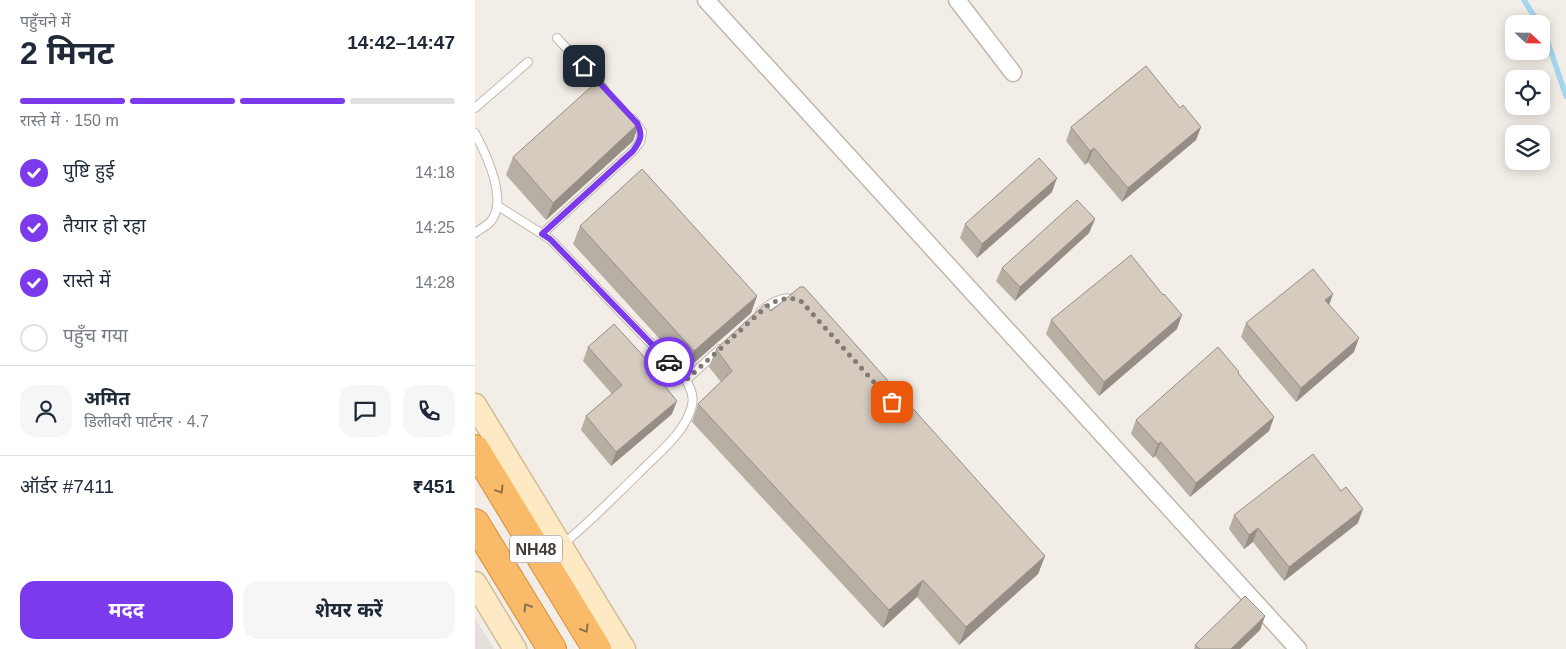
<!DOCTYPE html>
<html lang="hi">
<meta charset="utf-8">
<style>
:root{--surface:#fff;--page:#f6f6f7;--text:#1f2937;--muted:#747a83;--line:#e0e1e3;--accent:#7c3aed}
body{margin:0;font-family:Arial,"Noto Sans Devanagari",sans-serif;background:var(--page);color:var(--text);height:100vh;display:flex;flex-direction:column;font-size:19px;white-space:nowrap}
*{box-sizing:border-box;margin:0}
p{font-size:16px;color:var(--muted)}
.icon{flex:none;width:28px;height:28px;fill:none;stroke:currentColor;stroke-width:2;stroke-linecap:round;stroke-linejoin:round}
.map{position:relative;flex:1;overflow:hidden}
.details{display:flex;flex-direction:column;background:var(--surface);width:475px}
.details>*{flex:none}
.needle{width:32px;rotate:112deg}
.controls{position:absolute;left:1030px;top:15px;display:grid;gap:10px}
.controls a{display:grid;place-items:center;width:45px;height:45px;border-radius:10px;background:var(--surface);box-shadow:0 2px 12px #0003;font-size:25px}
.pin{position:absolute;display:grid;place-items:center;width:42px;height:42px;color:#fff;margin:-21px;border-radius:10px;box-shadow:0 2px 8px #0006}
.courier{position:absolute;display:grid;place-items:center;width:50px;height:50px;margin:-25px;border:4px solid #7c3aed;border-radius:50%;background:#fff;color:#222;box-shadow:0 1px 6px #0007}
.headline em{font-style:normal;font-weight:700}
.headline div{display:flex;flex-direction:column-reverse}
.headline{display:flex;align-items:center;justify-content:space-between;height:85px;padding:0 20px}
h1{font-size:32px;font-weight:700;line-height:38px}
.bar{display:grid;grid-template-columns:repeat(4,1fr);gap:8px 5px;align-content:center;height:60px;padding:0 20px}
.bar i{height:6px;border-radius:4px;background:var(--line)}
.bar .selected{background:var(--accent)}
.bar p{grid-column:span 4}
.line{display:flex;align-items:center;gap:12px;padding:0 20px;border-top:1px solid var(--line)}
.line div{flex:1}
.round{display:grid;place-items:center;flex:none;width:52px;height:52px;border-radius:15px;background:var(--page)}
ol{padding:0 20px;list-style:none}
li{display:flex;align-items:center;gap:15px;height:55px}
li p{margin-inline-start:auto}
li .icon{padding:5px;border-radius:50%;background:var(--accent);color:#fff;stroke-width:4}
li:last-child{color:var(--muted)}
li i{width:28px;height:28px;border:2px solid var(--line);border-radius:50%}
.primary-button{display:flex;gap:10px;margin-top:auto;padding:10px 20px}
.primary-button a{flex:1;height:58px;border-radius:15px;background:var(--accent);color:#fff;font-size:20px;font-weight:700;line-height:58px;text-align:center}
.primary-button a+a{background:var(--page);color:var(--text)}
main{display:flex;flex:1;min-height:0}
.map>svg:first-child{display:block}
</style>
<main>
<section class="details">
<div class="headline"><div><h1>2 मिनट</h1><p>पहुँचने में</p></div><em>14:42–14:47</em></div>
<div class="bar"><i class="selected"></i><i class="selected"></i><i class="selected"></i><i></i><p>रास्ते में · 150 m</p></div>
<ol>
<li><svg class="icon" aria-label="check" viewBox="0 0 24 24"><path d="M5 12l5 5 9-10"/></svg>पुष्टि हुई<p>14:18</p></li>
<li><svg class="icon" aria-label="check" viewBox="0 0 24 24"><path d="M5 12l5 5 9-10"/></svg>तैयार हो रहा<p>14:25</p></li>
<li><svg class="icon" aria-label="check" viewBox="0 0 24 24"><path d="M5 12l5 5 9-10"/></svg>रास्ते में<p>14:28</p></li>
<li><i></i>पहुँच गया</li>
</ol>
<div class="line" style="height:90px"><a class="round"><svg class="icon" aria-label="person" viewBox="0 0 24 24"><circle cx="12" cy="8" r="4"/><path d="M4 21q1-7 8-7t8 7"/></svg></a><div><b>अमित</b><p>डिलीवरी पार्टनर · 4.7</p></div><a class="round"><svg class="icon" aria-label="chat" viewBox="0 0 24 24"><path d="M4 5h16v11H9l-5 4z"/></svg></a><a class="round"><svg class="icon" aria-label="phone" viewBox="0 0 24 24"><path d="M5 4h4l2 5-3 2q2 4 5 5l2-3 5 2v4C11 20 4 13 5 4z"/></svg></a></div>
<div class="line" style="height:65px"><div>ऑर्डर #7411</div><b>₹451</b></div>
<div class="primary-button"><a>मदद</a><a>शेयर करें</a></div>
</section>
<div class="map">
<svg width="1091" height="649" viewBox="0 0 1091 649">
<rect width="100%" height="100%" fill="#f2ede6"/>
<!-- industrial -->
<polygon fill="#e4dfdb" points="0,618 19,649 0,649"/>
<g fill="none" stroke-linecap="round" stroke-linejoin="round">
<!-- stream -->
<g stroke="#a4d7ed" stroke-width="5.5">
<polyline points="1049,0 1064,24"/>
<polyline points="1066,27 1070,34 1091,96"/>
</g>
<!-- lane casing -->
<g stroke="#c0b7ac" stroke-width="10">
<g id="lane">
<polyline points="82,38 129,89"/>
<polyline points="0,108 53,62"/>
<path d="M0,133C11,154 33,200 16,221C12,226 5,229 0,233"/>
<path d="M23,206L75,239L211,380C216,389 220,398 216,409C208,435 181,455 163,474C138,498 114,523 87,545"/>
<polyline points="67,234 158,151 165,142 167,132 158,119"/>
<path d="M285,312C296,303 306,296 321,299"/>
<polyline points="211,380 245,349"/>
</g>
</g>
<!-- street casing -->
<g stroke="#c0b7ac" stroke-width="19">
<g id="street">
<polyline points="231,0 823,649"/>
<polyline points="482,0 538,73"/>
</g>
</g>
<!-- secondary casing -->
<g stroke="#d1bc97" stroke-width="25">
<g id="secondary">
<polyline points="0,405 149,649"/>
<polyline points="0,583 40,649"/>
</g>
</g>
<!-- highway casing -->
<g stroke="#d88e3a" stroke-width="30">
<g id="highway">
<polyline points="0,449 122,649"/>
<polyline points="0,523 77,649"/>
</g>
</g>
<!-- lane -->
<use href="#lane" stroke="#fff" stroke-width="8"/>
<!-- street -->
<use href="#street" stroke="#fff" stroke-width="16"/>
<!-- secondary -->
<use href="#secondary" stroke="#fdeac5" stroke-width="22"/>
<!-- highway -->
<use href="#highway" stroke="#f9bb6a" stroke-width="28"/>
</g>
<!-- wall -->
<g fill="#b8afa4">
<polygon points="705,108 726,127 721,140 647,202 613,162 610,165 591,141 596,127"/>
<polygon points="164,123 158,141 71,220 31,175 38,157"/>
<polygon points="577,192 502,258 485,238 490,224"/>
<polygon points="620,219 614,233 540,301 521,281 527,268"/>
<polygon points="105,226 282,296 276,313 212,369 98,244"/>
<polygon points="688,295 702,329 624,396 571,334 576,320"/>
<polygon points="854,304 879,352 821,402 766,337 771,323"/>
<polygon points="296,311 570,556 563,574 484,645 442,597 408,628 217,422 223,404 246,382 234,367 241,349"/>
<polygon points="113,347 172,360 171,363 197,414 136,466 106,430 111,416 137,394 108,361"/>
<polygon points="764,372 764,374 799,417 794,431 715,497 680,456 678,458 656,434 661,420"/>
<polygon points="759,515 883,523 809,581 778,542 769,549 754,529"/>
<polygon points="790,616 785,630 765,649 719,649 720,645"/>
</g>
<!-- shaded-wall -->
<g fill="#968e86">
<polygon points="164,123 158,141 71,220 78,203"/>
<polygon points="726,127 721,140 647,202 653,188"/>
<polygon points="619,148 613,162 610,165 615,151"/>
<polygon points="582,178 577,192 502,258 507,244"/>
<polygon points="620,219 614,233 540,301 545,287"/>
<polygon points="858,294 853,308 850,300"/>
<polygon points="282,296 276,313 212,369 219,351"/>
<polygon points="707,315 702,329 624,396 629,382"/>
<polygon points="884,338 879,352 821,402 826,388"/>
<polygon points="202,401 197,414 136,466 141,452"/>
<polygon points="799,417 794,431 715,497 721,483"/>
<polygon points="686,442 680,456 678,458 683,444"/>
<polygon points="888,509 883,523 809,581 814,567"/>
<polygon points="783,528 778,542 769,549 774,535"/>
<polygon points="570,556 563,574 484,645 491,627"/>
<polygon points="448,580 442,597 408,628 414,610"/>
<polygon points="790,616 785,630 765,649 756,649"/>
</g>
<!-- building -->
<g fill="#d6cbbf" stroke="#968e86">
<polygon points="671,66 705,108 708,105 726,127 653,188 619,148 615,151 596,127"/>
<polygon points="125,79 164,123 78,203 38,157"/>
<polygon points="564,158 582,178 507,244 490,224"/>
<polygon points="167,169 282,296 219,351 105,226"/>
<polygon points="602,200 620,219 545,287 527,268"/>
<polygon points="656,255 688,295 689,294 707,315 629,382 576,320"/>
<polygon points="838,269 858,294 850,300 884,338 826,388 771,323"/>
<polygon points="325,287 329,287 570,556 491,627 448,580 414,610 223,404 257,371 241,349 290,304 296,311"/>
<polygon points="139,324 172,360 170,362 202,401 141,452 111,416 147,385 113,347"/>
<polygon points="743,347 764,372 763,373 799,417 721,483 686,442 683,444 661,420"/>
<polygon points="838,454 866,491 871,487 888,509 814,567 783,528 774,535 759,515"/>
<polygon points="770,596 790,616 756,649 725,649 720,645"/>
</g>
<!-- one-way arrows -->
<defs><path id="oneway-chevron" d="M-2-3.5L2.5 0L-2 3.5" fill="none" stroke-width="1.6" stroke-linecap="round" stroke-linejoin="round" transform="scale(1.25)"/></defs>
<g stroke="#8d6f4a">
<use href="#oneway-chevron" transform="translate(25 490) rotate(59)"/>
<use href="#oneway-chevron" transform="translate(52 607) rotate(-122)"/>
<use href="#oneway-chevron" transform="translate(110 629) rotate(59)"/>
</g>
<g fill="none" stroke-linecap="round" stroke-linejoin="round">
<!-- done -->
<path stroke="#827b73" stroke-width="5" stroke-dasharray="0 9" d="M194,362L211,380L292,306C303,299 311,297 325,300L417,402"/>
<!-- route -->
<path stroke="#7c3aed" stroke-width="6" d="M109,66L162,123C168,135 166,140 158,151L67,234L75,239L194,362"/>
</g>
<g text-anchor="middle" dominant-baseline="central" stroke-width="4" stroke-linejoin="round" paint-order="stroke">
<!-- shield labels -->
<rect fill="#fff" stroke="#7d7772" stroke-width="1" x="35" y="535.5" width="52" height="27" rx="4"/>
<g font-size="16" font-weight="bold" fill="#453d35">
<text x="61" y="549">NH48</text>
</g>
</g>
</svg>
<div class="controls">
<a><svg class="needle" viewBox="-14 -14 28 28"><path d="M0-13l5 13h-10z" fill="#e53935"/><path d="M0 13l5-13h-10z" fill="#747a83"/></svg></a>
<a><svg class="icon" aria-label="locate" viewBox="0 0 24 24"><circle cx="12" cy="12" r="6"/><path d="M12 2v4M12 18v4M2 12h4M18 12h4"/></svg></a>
<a><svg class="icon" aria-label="layers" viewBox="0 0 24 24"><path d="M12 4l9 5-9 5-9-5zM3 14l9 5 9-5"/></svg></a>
</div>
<div class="pin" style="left:417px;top:402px;background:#ea580c"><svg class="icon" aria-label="bag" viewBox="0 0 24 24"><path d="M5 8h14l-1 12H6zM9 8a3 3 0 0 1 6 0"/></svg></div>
<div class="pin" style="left:109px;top:66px;background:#1f2937"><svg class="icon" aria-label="home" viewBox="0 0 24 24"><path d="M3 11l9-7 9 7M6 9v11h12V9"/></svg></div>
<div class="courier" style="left:194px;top:362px"><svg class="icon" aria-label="car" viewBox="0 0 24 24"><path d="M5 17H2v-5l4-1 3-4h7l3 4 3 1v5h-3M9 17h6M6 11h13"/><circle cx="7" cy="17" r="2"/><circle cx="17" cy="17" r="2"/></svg></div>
</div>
</main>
